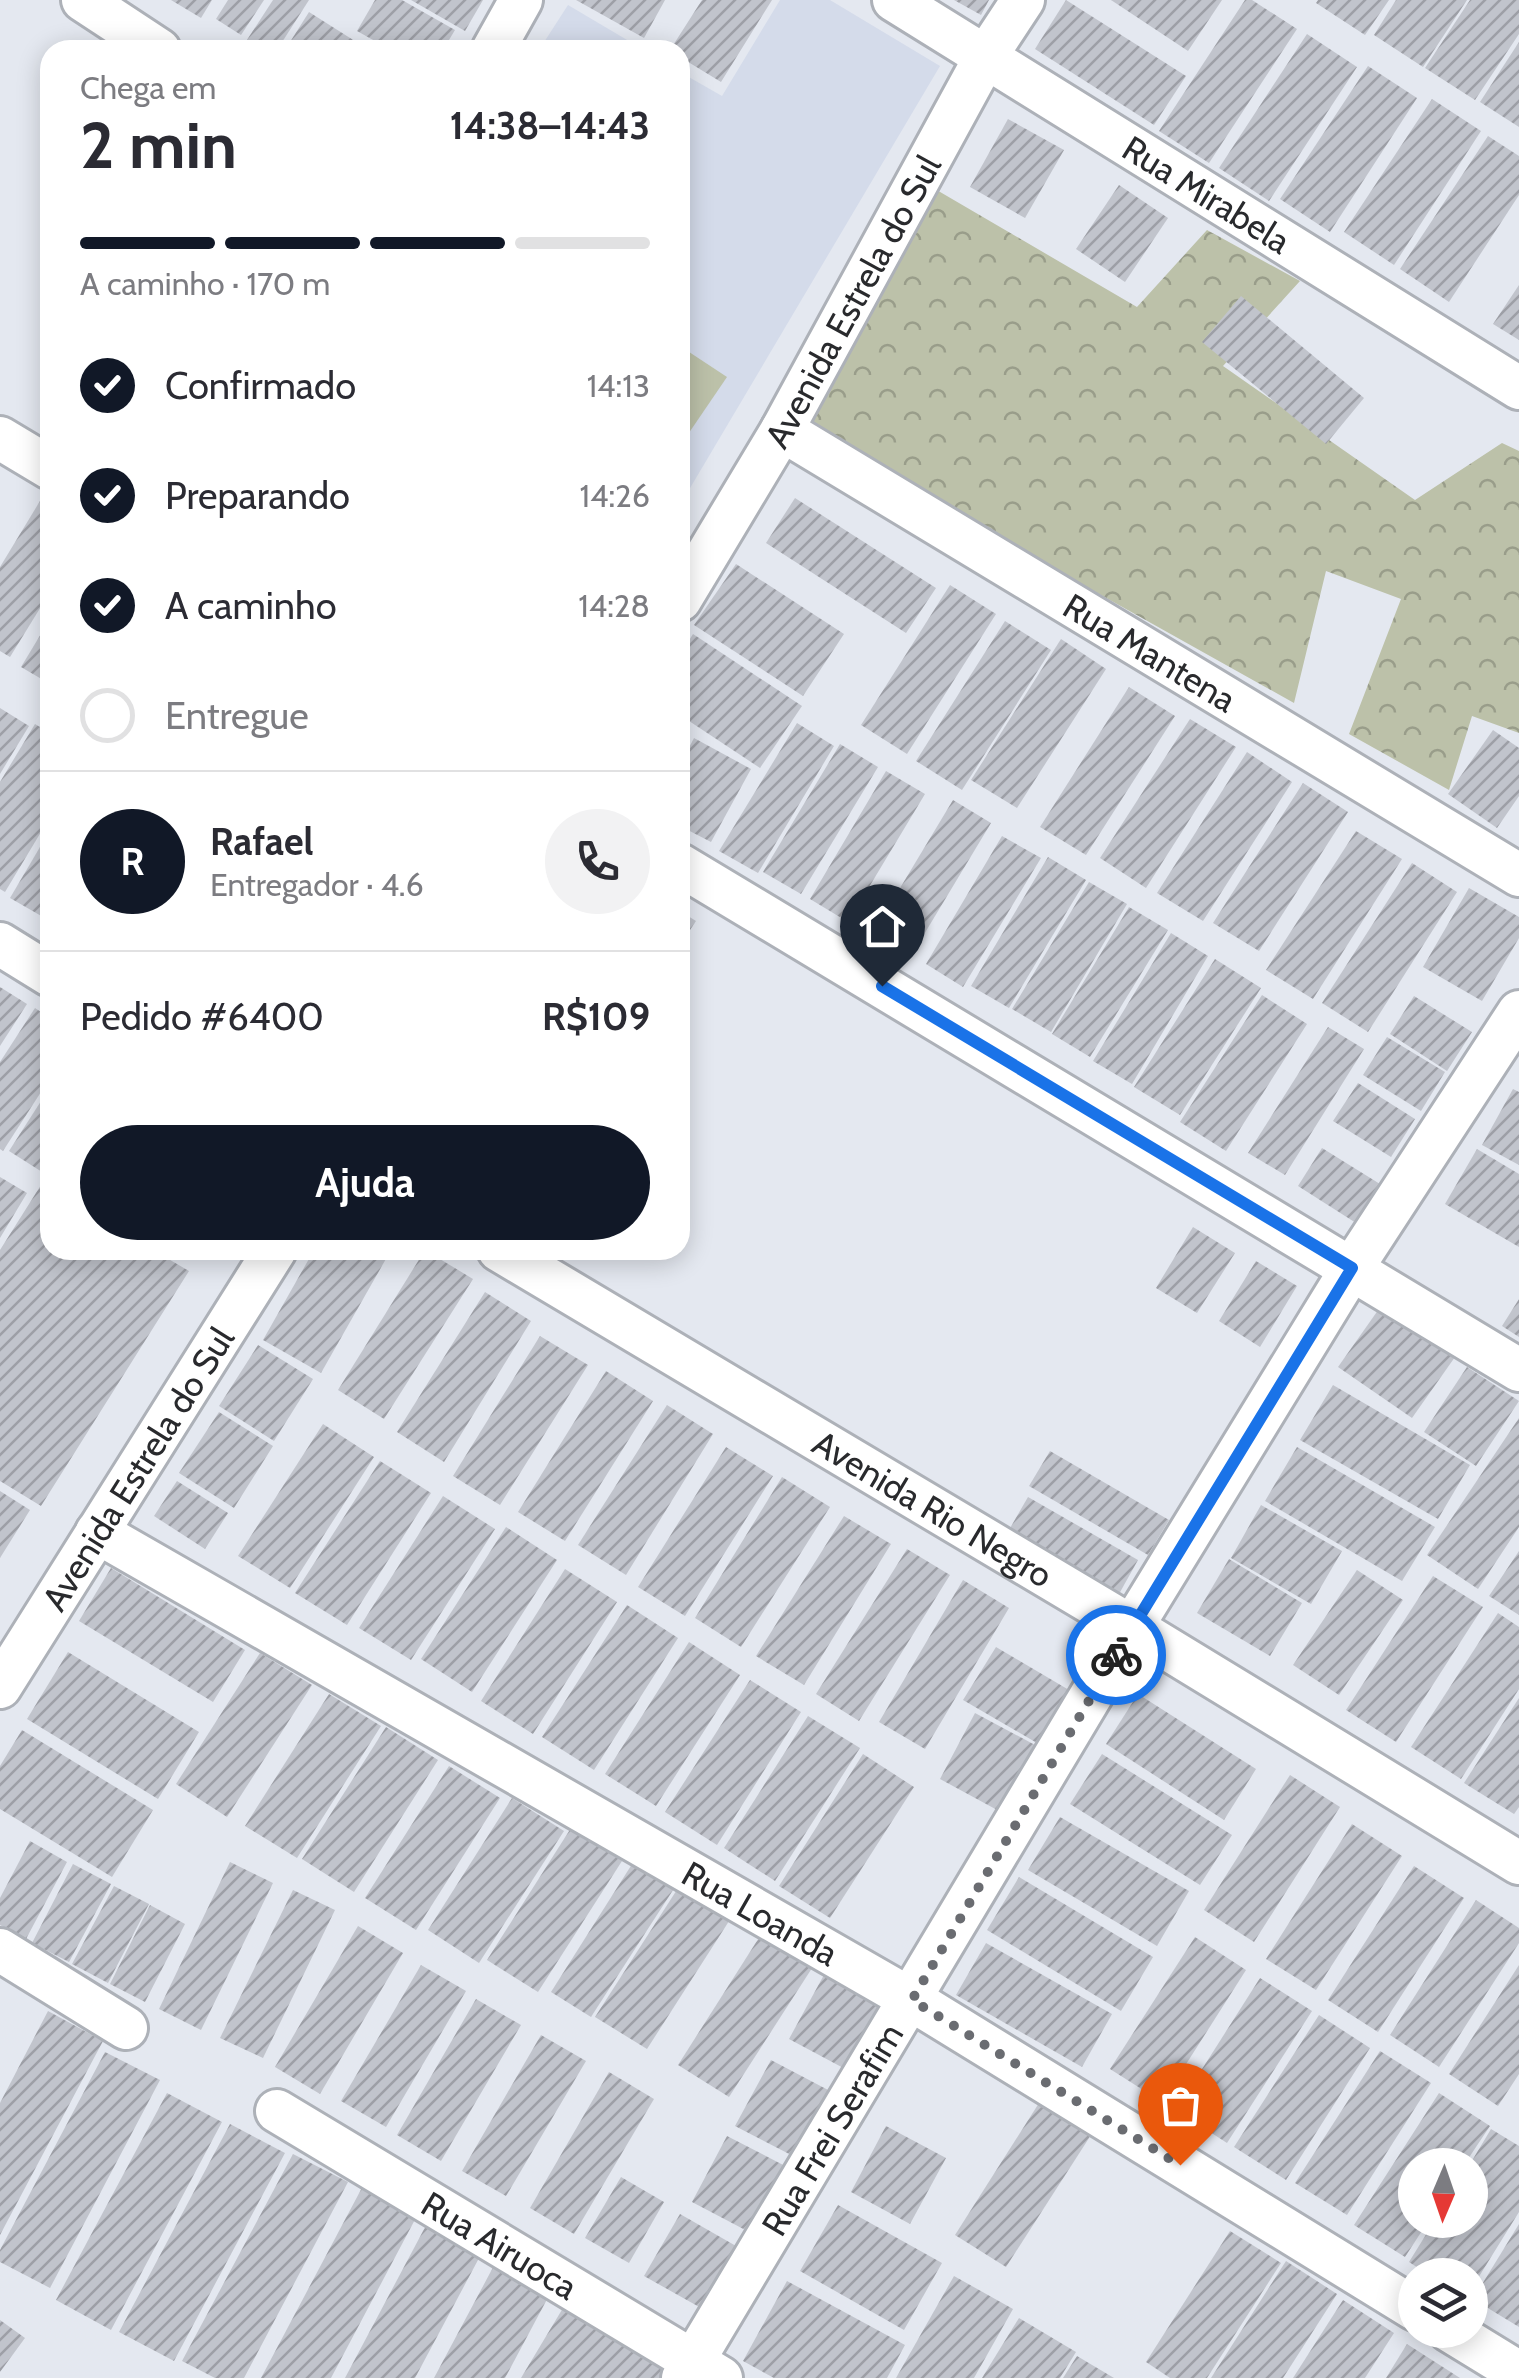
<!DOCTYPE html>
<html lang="pt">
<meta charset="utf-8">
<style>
:root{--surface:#fff;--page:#f2f2f3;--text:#2b2b33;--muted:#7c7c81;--line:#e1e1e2;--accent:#111827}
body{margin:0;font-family:Cabin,sans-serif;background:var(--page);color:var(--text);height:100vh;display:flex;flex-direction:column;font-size:38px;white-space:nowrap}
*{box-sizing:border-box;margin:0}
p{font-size:32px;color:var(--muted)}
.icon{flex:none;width:55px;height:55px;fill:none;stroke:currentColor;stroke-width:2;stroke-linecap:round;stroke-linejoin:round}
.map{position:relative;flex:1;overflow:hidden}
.panel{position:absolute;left:40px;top:40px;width:650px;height:1220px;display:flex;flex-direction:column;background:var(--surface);border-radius:30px;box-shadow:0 5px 25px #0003}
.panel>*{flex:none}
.needle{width:65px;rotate:182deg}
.fabs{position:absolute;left:1398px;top:2148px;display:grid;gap:20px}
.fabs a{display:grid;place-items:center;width:90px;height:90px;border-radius:50%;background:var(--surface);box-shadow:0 5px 25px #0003;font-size:50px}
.pin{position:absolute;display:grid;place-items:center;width:85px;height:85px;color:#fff;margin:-102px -42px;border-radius:50% 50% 50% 0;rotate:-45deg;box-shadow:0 0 10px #0007}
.pin .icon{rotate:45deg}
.courier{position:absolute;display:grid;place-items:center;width:100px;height:100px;margin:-50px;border:8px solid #1a73e8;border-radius:50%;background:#fff;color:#222;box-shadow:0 2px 12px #0007}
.headline em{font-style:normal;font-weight:700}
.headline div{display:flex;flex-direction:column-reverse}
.headline{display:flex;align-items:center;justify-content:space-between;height:170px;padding:0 40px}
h1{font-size:65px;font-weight:700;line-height:75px}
.bar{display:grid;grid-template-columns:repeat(4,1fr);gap:15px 10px;align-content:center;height:120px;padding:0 40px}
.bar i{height:12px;border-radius:8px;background:var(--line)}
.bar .current{background:var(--accent)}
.bar p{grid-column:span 4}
.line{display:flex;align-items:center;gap:25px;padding:0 40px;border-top:2px solid var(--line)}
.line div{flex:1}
.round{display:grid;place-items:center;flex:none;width:105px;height:105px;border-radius:52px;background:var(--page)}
ol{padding:0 40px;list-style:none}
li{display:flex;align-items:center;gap:30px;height:110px}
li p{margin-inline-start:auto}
li .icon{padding:10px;border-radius:50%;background:var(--accent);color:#fff;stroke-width:4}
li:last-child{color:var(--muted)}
li i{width:55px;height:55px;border:5px solid var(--line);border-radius:50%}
.action{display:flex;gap:20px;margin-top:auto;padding:20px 40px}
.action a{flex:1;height:115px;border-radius:60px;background:var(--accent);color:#fff;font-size:40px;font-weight:700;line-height:115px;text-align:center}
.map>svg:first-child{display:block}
</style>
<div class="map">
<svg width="1519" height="2378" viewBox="0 0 1519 2378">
<defs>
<pattern id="forest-crowns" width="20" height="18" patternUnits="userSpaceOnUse" patternTransform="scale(2.5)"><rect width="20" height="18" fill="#bcc1a9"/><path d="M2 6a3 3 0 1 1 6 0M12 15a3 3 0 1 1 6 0" fill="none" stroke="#999d8a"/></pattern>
<pattern id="building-hatch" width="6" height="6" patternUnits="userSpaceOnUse" patternTransform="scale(2.5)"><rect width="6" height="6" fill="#c1c4cc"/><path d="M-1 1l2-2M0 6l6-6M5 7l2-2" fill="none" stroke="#9d9fa6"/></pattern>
</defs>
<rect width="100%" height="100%" fill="#e4e8f0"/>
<!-- built -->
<g fill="#d4dbea">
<polygon points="780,0 830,0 940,66 680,505 680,72 722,96"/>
<polygon points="568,5 644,50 539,50"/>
</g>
<!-- green -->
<polygon fill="#bcc1a9" points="680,346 727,377 680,446"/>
<!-- forest -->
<polygon fill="url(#forest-crowns)" points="935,189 1137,307 1207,230 1300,281 1223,366 1415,500 1502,443 1519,451 1519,733 1472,716 1449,790 1349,734 1401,599 1326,571 1294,703 808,431"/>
<!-- building -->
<g fill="url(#building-hatch)">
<polygon points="171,0 212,0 201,18"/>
<polygon points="228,0 264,0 241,35 216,19"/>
<polygon points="273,0 309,0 277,50 256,50 245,43"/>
<polygon points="375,0 402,0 455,30 443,50 391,50 357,31"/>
<polygon points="411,0 483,0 465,31"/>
<polygon points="576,0 665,0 644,38"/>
<polygon points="702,0 772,0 721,82 680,57 680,50 670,50"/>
<polygon points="954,0 989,0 981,15"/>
<polygon points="1066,0 1186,76 1154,125 1035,49"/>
<polygon points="1111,0 1222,0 1188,51"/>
<polygon points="1245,0 1252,0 1297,29 1209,163 1159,131"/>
<polygon points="1318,0 1389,0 1365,35 1316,3"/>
<polygon points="1396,0 1467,0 1423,67 1374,35"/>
<polygon points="1470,0 1519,0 1519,34 1475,100 1425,68"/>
<polygon points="309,12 369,50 285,50"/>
<polygon points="1307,34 1357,67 1269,201 1219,168"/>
<polygon points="1519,42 1519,127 1480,102"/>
<polygon points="1368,66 1417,98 1330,232 1280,199"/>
<polygon points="1432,99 1481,131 1394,265 1344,232"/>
<polygon points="1008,119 1064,150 1025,218 970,187"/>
<polygon points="1488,136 1519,156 1519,195 1449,302 1400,269"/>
<polygon points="1119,185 1168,218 1125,282 1076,249"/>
<polygon points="1519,285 1519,340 1493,324"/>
<polygon points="1241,296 1364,398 1326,444 1202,342"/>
<polygon points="795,498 936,588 906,633 766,543"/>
<polygon points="40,501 50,507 50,592 10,657 0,651 0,567"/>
<polygon points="736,564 844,634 803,696 694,625"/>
<polygon points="950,585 996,614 907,754 861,725"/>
<polygon points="50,619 50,684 21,667"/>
<polygon points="1005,621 1051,650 962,790 916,761"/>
<polygon points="693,634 802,706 760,768 680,715 680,655"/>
<polygon points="1061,639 1106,669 1017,808 971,780"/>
<polygon points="1129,687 1175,716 1086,855 1040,827"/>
<polygon points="0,708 29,726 0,774"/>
<polygon points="1190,719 1236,747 1146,888 1100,858"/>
<polygon points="797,723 834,746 758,873 719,851"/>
<polygon points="35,724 50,733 50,817 5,892 0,889 0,782"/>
<polygon points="1493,730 1519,748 1519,796 1497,828 1448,794"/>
<polygon points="694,738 751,769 711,842 680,826 680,765"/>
<polygon points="840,744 878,767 801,894 763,872"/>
<polygon points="1247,752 1292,782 1203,921 1157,893"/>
<polygon points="886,771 925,794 848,922 810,899"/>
<polygon points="1303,783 1348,812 1259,951 1213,923"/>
<polygon points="953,800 991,823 914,951 876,928"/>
<polygon points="50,830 50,921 10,898"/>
<polygon points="1356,831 1402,859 1313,999 1266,970"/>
<polygon points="1002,836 1041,858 963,987 926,964"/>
<polygon points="1048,857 1086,880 1009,1008 971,986"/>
<polygon points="1412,863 1457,892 1368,1032 1322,1003"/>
<polygon points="1089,882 1127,904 1051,1032 1012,1009"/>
<polygon points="1469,888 1519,917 1519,938 1482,1001 1423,967"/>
<polygon points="1129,907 1168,930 1090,1057 1052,1034"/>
<polygon points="680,911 696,921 680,945"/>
<polygon points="1171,933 1208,956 1132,1084 1093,1061"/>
<polygon points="1215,959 1261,988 1180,1115 1134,1087"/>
<polygon points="0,987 27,1004 0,1046"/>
<polygon points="1262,995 1307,1024 1226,1151 1180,1122"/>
<polygon points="1414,996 1472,1032 1447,1071 1390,1034"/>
<polygon points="35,1008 50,1018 50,1078 3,1151 0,1149 0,1062"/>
<polygon points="1328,1027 1364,1049 1285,1175 1248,1153"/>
<polygon points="1387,1037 1445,1072 1421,1111 1363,1075"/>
<polygon points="1358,1083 1415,1119 1391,1157 1333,1121"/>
<polygon points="50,1087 50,1177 9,1151"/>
<polygon points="1513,1089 1519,1092 1519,1165 1482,1145"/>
<polygon points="1322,1148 1380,1184 1356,1223 1298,1186"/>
<polygon points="1477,1149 1519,1174 1519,1247 1445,1204"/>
<polygon points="0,1177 27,1193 0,1238"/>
<polygon points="41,1185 50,1190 50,1250 153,1250 189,1271 41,1506 0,1481 0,1250"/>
<polygon points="1193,1227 1235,1253 1197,1313 1156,1288"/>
<polygon points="314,1250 391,1250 321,1373 263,1340"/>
<polygon points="425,1250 473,1279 384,1419 338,1390"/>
<polygon points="1256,1261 1297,1286 1260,1347 1219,1321"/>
<polygon points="485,1292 531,1321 444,1462 397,1432"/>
<polygon points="1519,1299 1519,1337 1502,1326"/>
<polygon points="1381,1306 1455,1357 1412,1418 1338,1367"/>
<polygon points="540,1336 588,1365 500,1505 453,1476"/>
<polygon points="258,1345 313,1379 274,1441 219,1406"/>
<polygon points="1467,1367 1519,1401 1476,1466 1424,1432"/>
<polygon points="606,1371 653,1401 565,1541 518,1512"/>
<polygon points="1333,1385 1470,1465 1438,1519 1300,1440"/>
<polygon points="667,1405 713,1434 626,1575 578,1545"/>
<polygon points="219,1412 273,1446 234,1508 179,1473"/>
<polygon points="1519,1418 1519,1527 1478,1589 1427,1555"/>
<polygon points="323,1424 374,1457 290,1588 238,1556"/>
<polygon points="726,1447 773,1476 685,1616 638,1587"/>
<polygon points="1297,1447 1435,1527 1402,1581 1265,1501"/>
<polygon points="1050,1451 1169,1520 1148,1555 1029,1486"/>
<polygon points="380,1461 431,1493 347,1625 295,1593"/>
<polygon points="782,1477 830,1507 741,1647 695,1618"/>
<polygon points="177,1481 228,1513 205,1549 154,1516"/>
<polygon points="0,1491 30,1510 0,1558"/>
<polygon points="443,1496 495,1529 411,1660 359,1628"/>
<polygon points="1028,1497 1138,1560 1119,1594 1009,1530"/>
<polygon points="1261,1505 1342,1551 1311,1604 1231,1558"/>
<polygon points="844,1516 891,1544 804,1685 756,1656"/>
<polygon points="506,1527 557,1560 472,1692 421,1659"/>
<polygon points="907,1549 950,1575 859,1721 816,1694"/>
<polygon points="1519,1551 1519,1615 1489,1596"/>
<polygon points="1229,1559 1302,1603 1270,1656 1197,1613"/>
<polygon points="111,1568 245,1650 213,1702 79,1621"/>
<polygon points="565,1569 617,1602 533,1734 481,1701"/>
<polygon points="1357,1570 1403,1600 1339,1695 1293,1665"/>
<polygon points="1433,1576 1483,1607 1396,1742 1346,1710"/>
<polygon points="963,1580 1009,1608 925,1749 879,1722"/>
<polygon points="627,1605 678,1638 594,1770 542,1737"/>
<polygon points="1498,1613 1519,1627 1519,1689 1461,1779 1411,1747"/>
<polygon points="689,1642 740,1675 656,1806 605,1774"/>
<polygon points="996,1647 1069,1690 1037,1743 963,1700"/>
<polygon points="68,1652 199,1732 158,1799 27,1719"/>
<polygon points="260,1653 312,1685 227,1817 176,1784"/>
<polygon points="750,1680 801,1712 717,1845 665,1812"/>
<polygon points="329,1694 381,1726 297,1858 245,1826"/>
<polygon points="1138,1694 1256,1769 1224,1820 1106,1744"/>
<polygon points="1519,1698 1519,1807 1514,1814 1464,1783"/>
<polygon points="975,1713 1035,1745 999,1811 940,1779"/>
<polygon points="808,1716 860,1748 775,1881 724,1848"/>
<polygon points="386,1727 438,1760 354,1892 302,1859"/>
<polygon points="22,1730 153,1810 112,1877 0,1809 0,1766"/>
<polygon points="863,1754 914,1787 830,1918 779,1886"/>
<polygon points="1102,1754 1232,1835 1200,1885 1070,1804"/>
<polygon points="449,1766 500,1798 416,1930 365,1898"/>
<polygon points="1290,1775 1340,1807 1254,1942 1204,1910"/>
<polygon points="512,1798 564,1831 479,1963 428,1930"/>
<polygon points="1060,1817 1189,1891 1157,1946 1028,1870"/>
<polygon points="1352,1824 1402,1856 1316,1990 1266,1959"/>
<polygon points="571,1828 622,1861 538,1992 487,1960"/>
<polygon points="30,1841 67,1862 26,1939 0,1925 0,1898"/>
<polygon points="634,1861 675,1887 591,2017 551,1992"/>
<polygon points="230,1862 273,1883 201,2030 159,2009"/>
<polygon points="73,1864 111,1884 69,1962 32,1943"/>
<polygon points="1414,1866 1464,1898 1378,2032 1328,2000"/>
<polygon points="1019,1877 1153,1957 1121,2011 987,1930"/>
<polygon points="680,1885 731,1918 647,2049 595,2017"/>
<polygon points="114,1886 149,1904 108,1983 72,1964"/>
<polygon points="293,1890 335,1910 263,2058 220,2038"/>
<polygon points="1476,1900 1519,1928 1519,1943 1439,2067 1390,2035"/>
<polygon points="150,1905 185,1924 145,2002 110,1984"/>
<polygon points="358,1926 403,1953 320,2094 275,2067"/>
<polygon points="762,1933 814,1965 729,2097 678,2065"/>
<polygon points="1195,1937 1246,1970 1162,2102 1110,2069"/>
<polygon points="986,1943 1112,2014 1082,2067 956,1995"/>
<polygon points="421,1965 466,1991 386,2127 341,2101"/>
<polygon points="1519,1965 1519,2074 1498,2106 1449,2074"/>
<polygon points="825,1973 884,2005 849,2071 789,2039"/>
<polygon points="1260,1978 1312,2011 1227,2143 1176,2110"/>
<polygon points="476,1999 521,2025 441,2161 397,2135"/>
<polygon points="48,2011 103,2041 0,2235 0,2103"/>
<polygon points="1319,2015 1370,2048 1286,2180 1234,2147"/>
<polygon points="541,2035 586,2061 506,2196 462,2171"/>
<polygon points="1380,2051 1431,2083 1347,2215 1295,2183"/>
<polygon points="105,2052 160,2080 50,2288 0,2262 0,2250"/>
<polygon points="771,2060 830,2091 795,2157 735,2126"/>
<polygon points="609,2072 654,2099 574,2234 530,2208"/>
<polygon points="167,2093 222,2122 111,2330 56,2300"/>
<polygon points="1439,2093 1490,2126 1464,2165 1415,2165 1415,2220 1429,2220 1405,2257 1354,2225"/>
<polygon points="1039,2103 1091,2135 1006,2267 955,2235"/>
<polygon points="230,2124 285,2153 174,2361 119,2332"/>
<polygon points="886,2126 946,2158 910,2224 851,2192"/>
<polygon points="1491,2129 1519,2146 1519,2212 1470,2291 1470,2275 1429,2275 1409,2262 1435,2220 1470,2220 1470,2164"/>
<polygon points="727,2136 787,2167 751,2233 692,2202"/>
<polygon points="293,2154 348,2182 244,2378 215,2378 182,2361"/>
<polygon points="621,2177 664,2202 629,2263 585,2238"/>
<polygon points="365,2182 419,2212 331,2378 261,2378"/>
<polygon points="838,2205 942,2263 904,2330 800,2271"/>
<polygon points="680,2214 736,2246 701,2308 644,2276"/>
<polygon points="431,2216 486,2245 415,2378 345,2378"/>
<polygon points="1519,2224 1519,2327 1473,2299"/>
<polygon points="1230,2231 1281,2263 1207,2378 1170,2378 1146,2362"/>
<polygon points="498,2258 553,2288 505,2378 434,2378"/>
<polygon points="1286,2261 1337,2294 1283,2378 1211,2378"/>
<polygon points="954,2276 1013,2309 974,2378 896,2378"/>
<polygon points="787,2281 905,2345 887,2378 774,2378 743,2361"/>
<polygon points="1343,2300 1394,2333 1365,2378 1293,2378"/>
<polygon points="563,2308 666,2370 662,2378 521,2378"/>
<polygon points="1019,2318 1076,2352 1060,2378 982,2378"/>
<polygon points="0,2320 25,2338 0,2372"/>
<polygon points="1407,2344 1460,2378 1386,2378"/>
<polygon points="1077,2356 1114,2378 1063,2378"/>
</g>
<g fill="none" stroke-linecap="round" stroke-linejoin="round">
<!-- street casing -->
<g stroke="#adb1b8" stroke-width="48">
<g id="street">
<polyline points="83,0 159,50"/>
<path id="s1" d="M894,0L1519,388"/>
<polyline points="493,50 521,0"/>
<path id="s2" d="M782,430L1519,875"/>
<polyline points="0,438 50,468"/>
<path id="s3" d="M680,600L782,430L986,56L1023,0"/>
<polyline points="680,865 1519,1370"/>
<polyline points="0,944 50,975"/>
<path id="s4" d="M499,1250L1132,1627L1519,1863"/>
<path id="s5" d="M97,1532L912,2000L1415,2309"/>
<path id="s6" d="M0,1687L275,1250"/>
<polyline points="0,1950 126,2028"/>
<path id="s7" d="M277,2111L721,2378"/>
<polyline points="1449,2330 1519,2373"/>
<path id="s8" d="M683,2378L1132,1627L1352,1268L1519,1012"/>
</g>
</g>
<!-- street -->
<use href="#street" stroke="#fff" stroke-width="42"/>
</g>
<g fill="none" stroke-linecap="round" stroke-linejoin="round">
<!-- done -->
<polyline stroke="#6a6c71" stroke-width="10" stroke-dasharray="0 18" points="1116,1655 912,2000 1180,2165"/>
<!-- route -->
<polyline stroke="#1a73e8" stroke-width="12" points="882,986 1352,1268 1116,1655"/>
</g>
<g text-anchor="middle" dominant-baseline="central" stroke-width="8" stroke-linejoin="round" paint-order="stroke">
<!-- street labels -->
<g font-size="35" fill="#292a2d" stroke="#fff">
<text stroke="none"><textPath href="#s1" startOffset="368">Rua Mirabela</textPath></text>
<text stroke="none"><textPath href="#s3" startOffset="345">Avenida Estrela do Sul</textPath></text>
<text stroke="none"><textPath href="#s2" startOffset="430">Rua Mantena</textPath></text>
<text stroke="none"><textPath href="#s6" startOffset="258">Avenida Estrela do Sul</textPath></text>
<text stroke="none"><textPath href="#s4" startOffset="505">Avenida Rio Negro</textPath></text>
<text stroke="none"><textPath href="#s5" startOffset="765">Rua Loanda</textPath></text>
<text stroke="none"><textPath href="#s8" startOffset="290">Rua Frei Serafim</textPath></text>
<text stroke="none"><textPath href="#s7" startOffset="260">Rua Airuoca</textPath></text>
</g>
</g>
</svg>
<div class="fabs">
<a><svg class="needle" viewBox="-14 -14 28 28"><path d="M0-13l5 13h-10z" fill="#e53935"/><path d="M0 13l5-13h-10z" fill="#7c7c81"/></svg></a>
<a><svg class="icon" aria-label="layers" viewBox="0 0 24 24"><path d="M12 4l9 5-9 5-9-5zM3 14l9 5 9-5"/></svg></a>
</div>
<div class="pin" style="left:1180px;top:2165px;background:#ea580c"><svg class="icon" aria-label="bag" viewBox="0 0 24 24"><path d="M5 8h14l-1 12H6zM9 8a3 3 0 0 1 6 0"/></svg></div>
<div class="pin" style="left:882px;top:986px;background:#1f2937"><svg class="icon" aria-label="home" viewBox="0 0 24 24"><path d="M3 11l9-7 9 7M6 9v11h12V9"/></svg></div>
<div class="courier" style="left:1116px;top:1655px"><svg class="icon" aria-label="bike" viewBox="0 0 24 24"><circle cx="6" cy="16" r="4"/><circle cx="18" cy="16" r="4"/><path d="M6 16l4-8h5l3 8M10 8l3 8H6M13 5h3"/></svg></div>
<section class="panel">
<div class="headline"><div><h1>2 min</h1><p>Chega em</p></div><em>14:38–14:43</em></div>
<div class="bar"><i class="current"></i><i class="current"></i><i class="current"></i><i></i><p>A caminho · 170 m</p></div>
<ol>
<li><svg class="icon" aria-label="check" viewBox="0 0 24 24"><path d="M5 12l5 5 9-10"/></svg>Confirmado<p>14:13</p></li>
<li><svg class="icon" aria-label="check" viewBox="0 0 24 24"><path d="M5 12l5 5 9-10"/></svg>Preparando<p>14:26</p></li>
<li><svg class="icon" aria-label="check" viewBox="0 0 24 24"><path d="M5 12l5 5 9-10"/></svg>A caminho<p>14:28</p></li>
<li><i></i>Entregue</li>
</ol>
<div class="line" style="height:180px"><b class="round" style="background:var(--accent);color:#fff">R</b><div><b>Rafael</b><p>Entregador · 4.6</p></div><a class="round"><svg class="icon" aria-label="phone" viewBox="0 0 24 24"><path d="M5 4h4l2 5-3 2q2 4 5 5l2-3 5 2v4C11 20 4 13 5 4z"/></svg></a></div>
<div class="line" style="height:130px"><div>Pedido #6400</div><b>R$109</b></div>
<div class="action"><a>Ajuda</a></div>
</section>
</div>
